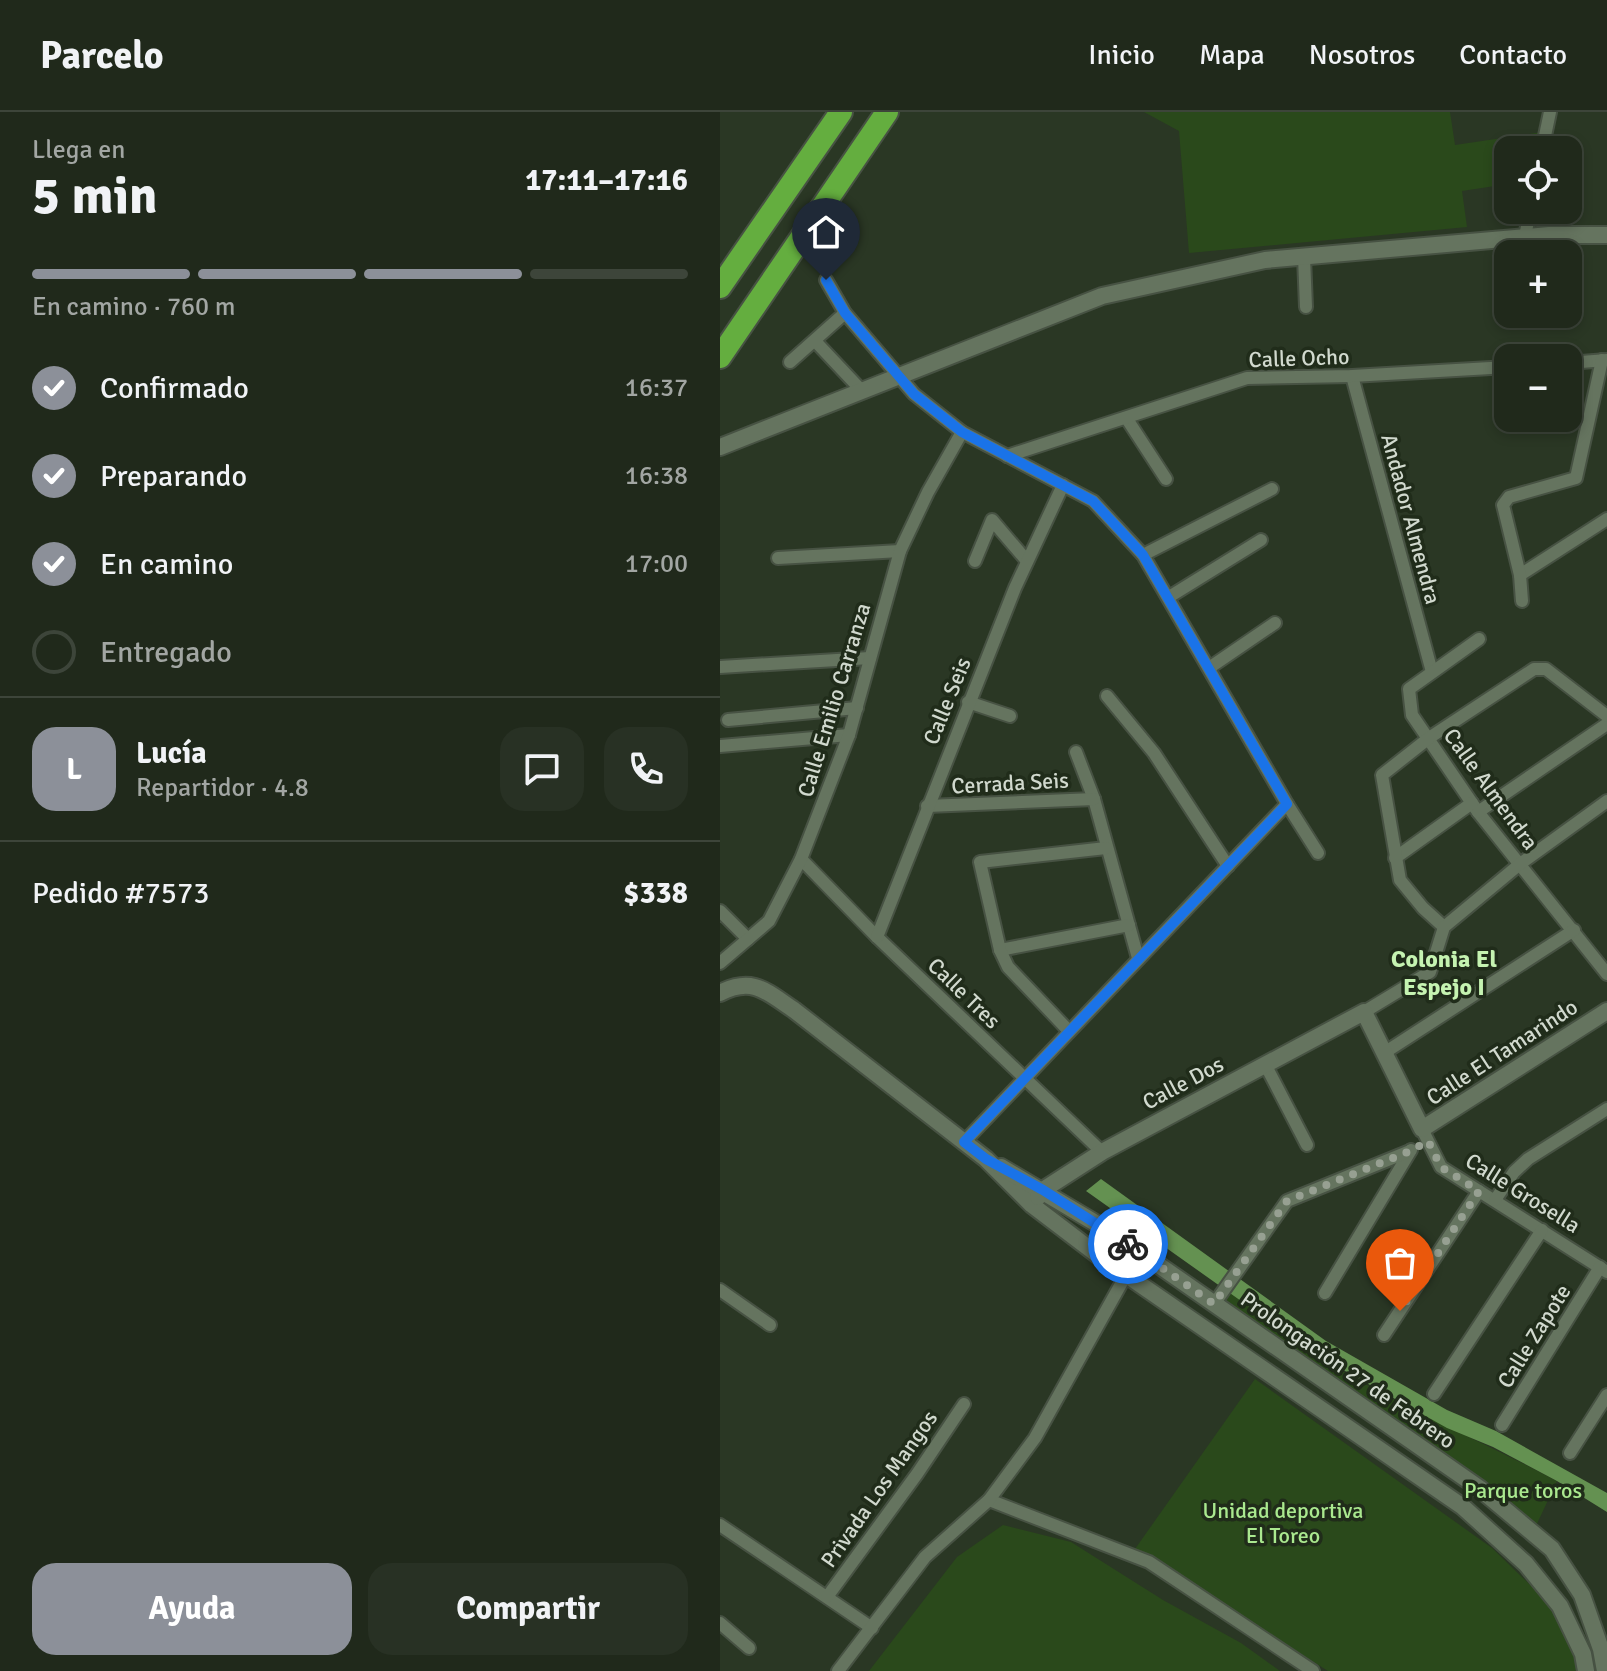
<!DOCTYPE html>
<html lang="es">
<meta charset="utf-8">
<style>
:root{--surface:#20291b;--page:#283124;--text:#f1f3f6;--muted:#a2a6a3;--line:#3d453a;--accent:#8c9099}
body{margin:0;font-family:Signika,sans-serif;background:var(--page);color:var(--text);height:100vh;display:flex;flex-direction:column;font-size:30px;white-space:nowrap}
*{box-sizing:border-box;margin:0}
p{font-size:26px;color:var(--muted)}
.icon{flex:none;width:44px;height:44px;fill:none;stroke:currentColor;stroke-width:2;stroke-linecap:round;stroke-linejoin:round}
.map{position:relative;flex:1;overflow:hidden}
.details{display:flex;flex-direction:column;background:var(--surface);width:720px}
.details>*{flex:none}
.fabs{position:absolute;left:774px;top:24px;display:grid;gap:16px}
.fabs a{display:grid;place-items:center;width:88px;height:88px;border-radius:16px;background:var(--surface);box-shadow:0 4px 12px #0003,0 0 0 2px var(--line);font-size:40px}
.pin{position:absolute;display:grid;place-items:center;width:68px;height:68px;color:#fff;margin:-82px -34px;border-radius:50% 50% 50% 0;rotate:-45deg;box-shadow:0 0 8px #0007}
.pin .icon{rotate:45deg}
.courier{position:absolute;display:grid;place-items:center;width:80px;height:80px;margin:-40px;border:6px solid #1a73e8;border-radius:50%;background:#fff;color:#222;box-shadow:0 2px 10px #0007}
.head em{font-style:normal;font-weight:700}
.head div{display:flex;flex-direction:column-reverse}
.head{display:flex;align-items:center;justify-content:space-between;height:136px;padding:0 32px}
h1{font-size:52px;font-weight:700;line-height:60px}
.bar{display:grid;grid-template-columns:repeat(4,1fr);gap:12px 8px;align-content:center;height:96px;padding:0 32px}
.bar i{height:10px;border-radius:6px;background:var(--line)}
.bar .on{background:var(--accent)}
.bar p{grid-column:span 4}
.line{display:flex;align-items:center;gap:20px;padding:0 32px;border-top:2px solid var(--line)}
.line div{flex:1}
.round{display:grid;place-items:center;flex:none;width:84px;height:84px;border-radius:24px;background:var(--page)}
ol{padding:0 32px;list-style:none}
li{display:flex;align-items:center;gap:24px;height:88px}
li p{margin-inline-start:auto}
li .icon{padding:8px;border-radius:50%;background:var(--accent);color:#fff;stroke-width:4}
li:last-child{color:var(--muted)}
li i{width:44px;height:44px;border:4px solid var(--line);border-radius:50%}
.action{display:flex;gap:16px;margin-top:auto;padding:16px 32px}
.action a{flex:1;height:92px;border-radius:24px;background:var(--accent);color:#fff;font-size:32px;font-weight:700;line-height:92px;text-align:center}
.action a+a{background:var(--page);color:var(--text)}
header{display:flex;align-items:center;gap:48px;box-sizing:border-box;height:112px;padding:0 40px;background:var(--surface);border-bottom:2px solid var(--line)}
header strong{font-size:38px}
nav{display:flex;gap:44px;margin-inline-start:auto;font-size:28px}
main{display:flex;flex:1;min-height:0}
.map>svg:first-child{display:block}
</style>
<header>
<strong>Parcelo</strong>
<nav><a>Inicio</a><a>Mapa</a><a>Nosotros</a><a>Contacto</a></nav>
</header>
<main>
<section class="details">
<div class="head"><div><h1>5 min</h1><p>Llega en</p></div><em>17:11–17:16</em></div>
<div class="bar"><i class="on"></i><i class="on"></i><i class="on"></i><i></i><p>En camino · 760 m</p></div>
<ol>
<li><svg class="icon" aria-label="check" viewBox="0 0 24 24"><path d="M5 12l5 5 9-10"/></svg>Confirmado<p>16:37</p></li>
<li><svg class="icon" aria-label="check" viewBox="0 0 24 24"><path d="M5 12l5 5 9-10"/></svg>Preparando<p>16:38</p></li>
<li><svg class="icon" aria-label="check" viewBox="0 0 24 24"><path d="M5 12l5 5 9-10"/></svg>En camino<p>17:00</p></li>
<li><i></i>Entregado</li>
</ol>
<div class="line" style="height:144px"><b class="round" style="background:var(--accent);color:#fff">L</b><div><b>Lucía</b><p>Repartidor · 4.8</p></div><a class="round"><svg class="icon" aria-label="chat" viewBox="0 0 24 24"><path d="M4 5h16v11H9l-5 4z"/></svg></a><a class="round"><svg class="icon" aria-label="phone" viewBox="0 0 24 24"><path d="M5 4h4l2 5-3 2q2 4 5 5l2-3 5 2v4C11 20 4 13 5 4z"/></svg></a></div>
<div class="line" style="height:104px"><div>Pedido #7573</div><b>$338</b></div>
<div class="action"><a>Ayuda</a><a>Compartir</a></div>
</section>
<div class="map">
<svg width="887" height="1559" viewBox="0 0 887 1559">
<rect width="100%" height="100%" fill="#2a3724"/>
<!-- green -->
<g fill="#2a491b">
<polygon points="424,0 730,0 735,33 823,20 820,38 788,38 788,72 742,79 747,115 469,141 459,19"/>
<path d="M504,1177C536,1199 566,1223 599,1244C674,1293 758,1327 837,1369L815,1416L494,1192Z"/>
<polygon points="535,1267 772,1436 833,1495 861,1555 855,1559 608,1559 415,1437"/>
<polygon points="283,1413 351,1430 443,1488 521,1531 560,1559 149,1559 237,1445"/>
</g>
<!-- water -->
<polygon fill="#649151" points="381,1067 606,1229 727,1298 776,1319 887,1381 887,1400 837,1369 773,1335 727,1316 600,1245 366,1079"/>
<g fill="none" stroke-linecap="round" stroke-linejoin="round">
<!-- street casing -->
<g stroke="#475243" stroke-width="16">
<g id="street">
<polyline points="822,38 830,0"/>
<polyline points="805,125 810,98"/>
<polyline points="584,145 586,195"/>
<polyline points="106,168 125,201 194,282 242,320 373,389 423,443 567,692 598,741"/>
<polyline points="95,229 143,280"/>
<polyline points="70,250 125,201"/>
<polyline points="848,251 887,248"/>
<polyline points="632,264 712,560"/>
<polyline points="407,307 446,367"/>
<polyline points="287,344 527,266 632,264 788,255"/>
<polyline points="423,443 552,377"/>
<polyline points="58,446 180,439"/>
<polyline points="255,449 272,408 307,449"/>
<polyline points="800,463 887,407"/>
<polyline points="449,485 541,428"/>
<polyline points="802,489 800,463 783,393 789,385 856,366 882,248"/>
<polyline points="759,527 689,577 692,603 758,700 887,862"/>
<polyline points="0,555 150,546"/>
<polyline points="489,556 555,511"/>
<polyline points="387,584 434,641 508,754"/>
<polyline points="248,590 290,604"/>
<polyline points="8,608 137,596"/>
<polyline points="0,634 129,623"/>
<polyline points="356,640 374,687 418,846"/>
<polyline points="207,694 374,687"/>
<polyline points="758,700 887,612"/>
<polyline points="675,746 752,691"/>
<polyline points="81,747 157,825 382,1040"/>
<polyline points="0,799 28,827"/>
<polyline points="724,815 703,796 680,768 662,663 709,626 814,557 826,557 887,604"/>
<polyline points="157,825 295,476 343,373"/>
<polyline points="280,838 409,813"/>
<polyline points="0,851 49,809 81,747 129,623 180,439 208,380 242,320"/>
<polyline points="644,900 710,860 724,815 800,752 887,689"/>
<polyline points="348,918 288,855 280,838 260,750 386,736"/>
<polyline points="664,941 854,818"/>
<polyline points="545,952 587,1033"/>
<polyline points="702,1017 721,1055 887,1160"/>
<polyline points="244,1030 567,692"/>
<polyline points="775,1088 794,1060 808,1047 887,997"/>
<polyline points="0,1178 50,1213"/>
<polyline points="605,1181 691,1038"/>
<polyline points="494,1192 567,1089 690,1039"/>
<polyline points="664,1223 759,1079"/>
<polyline points="714,1282 822,1118"/>
<polyline points="782,1313 880,1155"/>
<polyline points="850,1341 887,1283"/>
<polyline points="269,1388 429,1450 593,1559"/>
<polyline points="0,1413 152,1516"/>
<polyline points="107,1485 197,1362 244,1292"/>
<polyline points="0,1511 29,1536"/>
<polyline points="118,1559 205,1445 269,1388 315,1326 406,1163"/>
</g>
</g>
<!-- secondary casing -->
<g stroke="#475243" stroke-width="20">
<g id="secondary">
<polyline points="0,335 382,184 545,148 829,123 887,123"/>
<path d="M0,881C33,864 47,880 74,898L266,1047L312,1093L379,1144L743,1395L806,1452L840,1494L863,1542L866,1559"/>
<polyline points="281,1055 394,1122 759,1376 832,1437 862,1483 881,1537 885,1559"/>
<polyline points="318,1085 323,1078 382,1040 644,900 702,1017 887,899"/>
</g>
</g>
<!-- highway casing -->
<g stroke="#475243" stroke-width="26">
<g id="highway">
<polyline points="0,175 121,0"/>
<polyline points="0,245 167,0"/>
</g>
</g>
<!-- street -->
<use href="#street" stroke="#65745f" stroke-width="12"/>
<!-- secondary -->
<use href="#secondary" stroke="#65745f" stroke-width="16"/>
<!-- highway -->
<use href="#highway" stroke="#64ae3f" stroke-width="22"/>
</g>
<g fill="none" stroke-linecap="round" stroke-linejoin="round">
<!-- done -->
<polyline stroke="#97a092" stroke-width="8" stroke-dasharray="0 14.4" points="408,1132 494,1192 567,1089 690,1039 708,1029 721,1055 759,1079 680,1199"/>
<!-- route -->
<polyline stroke="#1a73e8" stroke-width="10" points="106,168 125,201 194,282 242,320 373,389 423,443 567,692 244,1030 266,1047 323,1078 408,1132"/>
</g>
<g text-anchor="middle" dominant-baseline="central" stroke-width="7" stroke-linejoin="round" paint-order="stroke">
<!-- street labels -->
<g font-size="22" fill="#d1d9ce" stroke="#202c1a">
<text transform="translate(579 246) rotate(-2)">Calle Ocho</text>
<text transform="translate(691 407) rotate(75)">Andador Almendra</text>
<text transform="translate(114 588) rotate(-73)">Calle Emilio Carranza</text>
<text transform="translate(227 589) rotate(-68)">Calle Seis</text>
<text transform="translate(290 671) rotate(-3)">Cerrada Seis</text>
<text transform="translate(771 677) rotate(54)">Calle Almendra</text>
<text transform="translate(244 881) rotate(44)">Calle Tres</text>
<text transform="translate(782 940) rotate(-33)">Calle El Tamarindo</text>
<text transform="translate(463 971) rotate(-28)">Calle Dos</text>
<text transform="translate(803 1081) rotate(32)">Calle Grosella</text>
<text transform="translate(814 1224) rotate(-58)">Calle Zapote</text>
<text transform="translate(628 1258) rotate(35)">Prolongación 27 de Febrero</text>
<text transform="translate(159 1377) rotate(-55)">Privada Los Mangos</text>
</g>
<!-- park labels -->
<g font-size="22" fill="#aae98f" stroke="#202c1a">
<text x="803" y="1378">Parque toros</text>
<text x="563" y="1398">Unidad deportiva<tspan x="563" dy="25">El Toreo</tspan></text>
</g>
<!-- neighbourhood labels -->
<g font-size="24" font-weight="bold" fill="#c5f3b1" stroke="#202c1a">
<text x="724" y="847">Colonia El<tspan x="724" dy="28">Espejo I</tspan></text>
</g>
</g>
</svg>
<div class="fabs">
<a><svg class="icon" aria-label="locate" viewBox="0 0 24 24"><circle cx="12" cy="12" r="6"/><path d="M12 2v4M12 18v4M2 12h4M18 12h4"/></svg></a>
<a>+</a>
<a>−</a>
</div>
<div class="pin" style="left:680px;top:1199px;background:#ea580c"><svg class="icon" aria-label="bag" viewBox="0 0 24 24"><path d="M5 8h14l-1 12H6zM9 8a3 3 0 0 1 6 0"/></svg></div>
<div class="pin" style="left:106px;top:168px;background:#1f2937"><svg class="icon" aria-label="home" viewBox="0 0 24 24"><path d="M3 11l9-7 9 7M6 9v11h12V9"/></svg></div>
<div class="courier" style="left:408px;top:1132px"><svg class="icon" aria-label="bike" viewBox="0 0 24 24"><circle cx="6" cy="16" r="4"/><circle cx="18" cy="16" r="4"/><path d="M6 16l4-8h5l3 8M10 8l3 8H6M13 5h3"/></svg></div>
</div>
</main>
